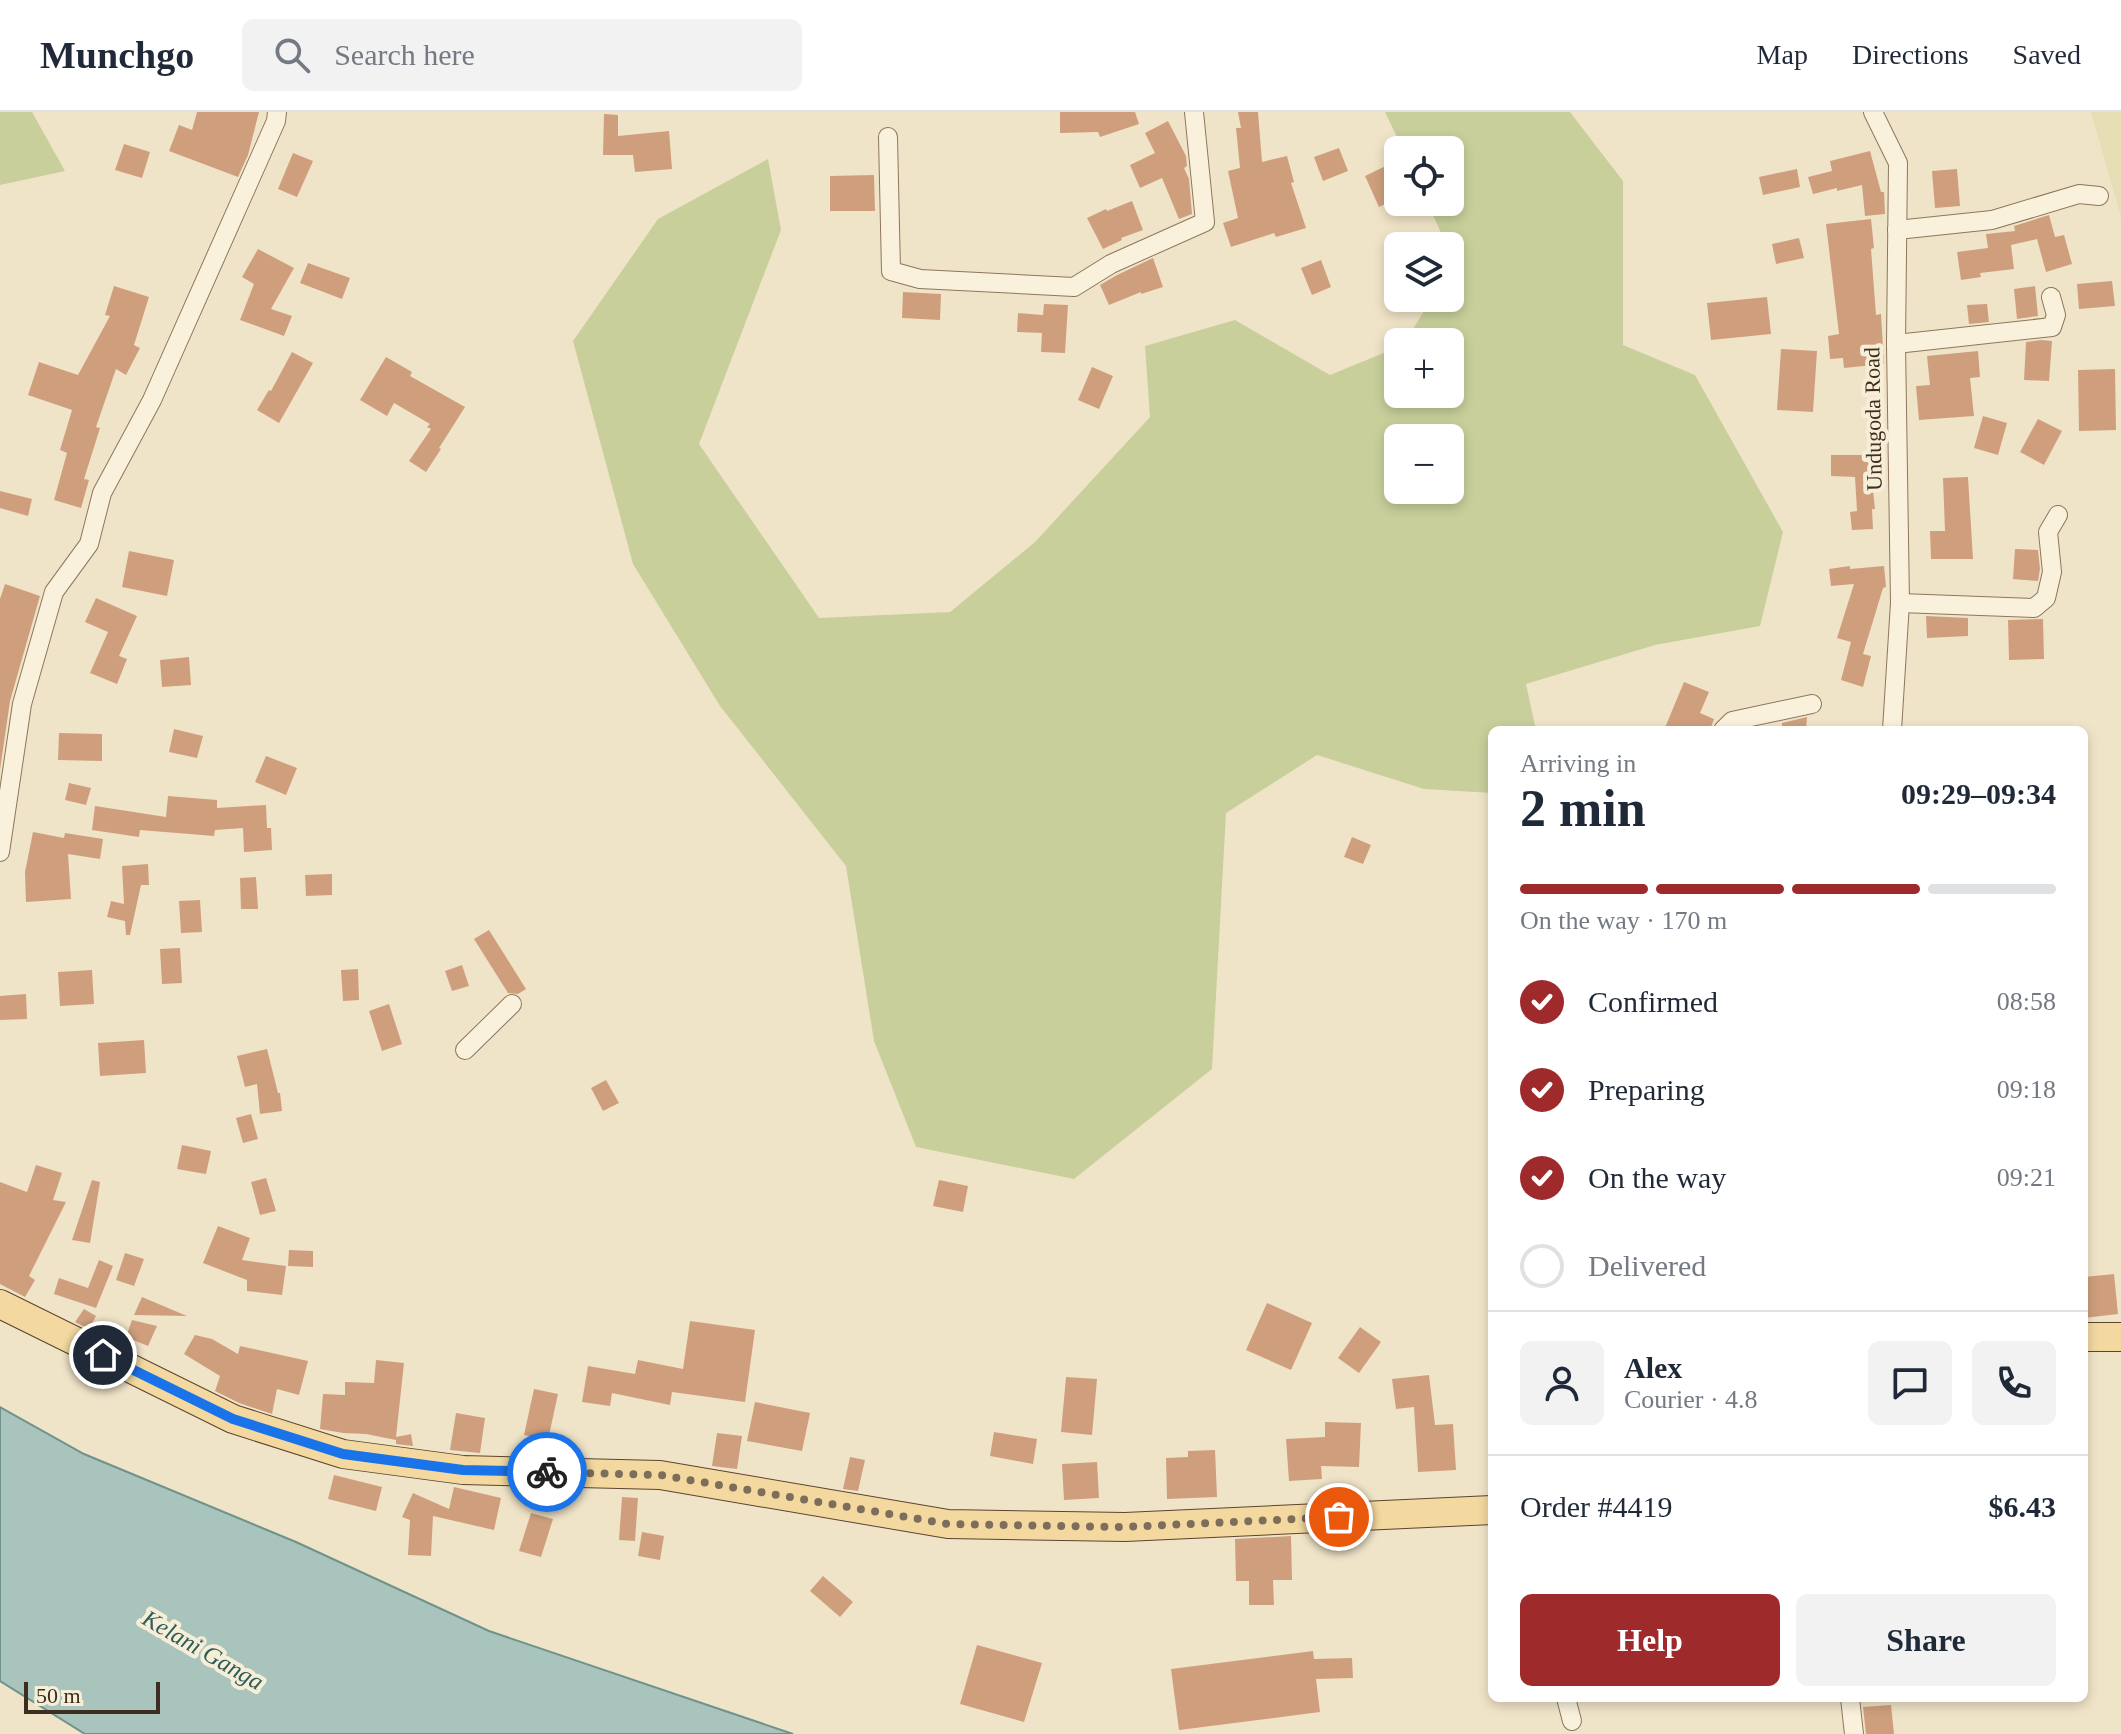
<!DOCTYPE html>
<meta charset="utf-8">
<style>
:root{--surface:#fff;--page:#f2f2f3;--text:#1f2937;--muted:#747a83;--line:#e0e1e3;--accent:#9e2a2b}
body{margin:0;font-family:Georgia,serif;background:var(--page);color:var(--text);height:100vh;display:flex;flex-direction:column;font-size:30px;white-space:nowrap}
*{box-sizing:border-box;margin:0}
p{font-size:26px;color:var(--muted)}
.icon{flex:none;width:44px;height:44px;fill:none;stroke:currentColor;stroke-width:2;stroke-linecap:round;stroke-linejoin:round}
.map{position:relative;flex:1;overflow:hidden}
.drawer{position:absolute;left:1488px;top:614px;width:600px;height:976px;display:flex;flex-direction:column;background:var(--surface);border-radius:12px;box-shadow:0 4px 12px #0003}
.drawer>*{flex:none}
.tools{position:absolute;left:1384px;top:24px;display:grid;gap:16px}
.tools a{display:grid;place-items:center;width:80px;height:80px;border-radius:12px;background:var(--surface);box-shadow:0 4px 12px #0003;font-size:40px}
.scale{position:absolute;left:24px;bottom:20px;width:136px;box-sizing:border-box;padding-left:8px;border:4px solid #3d2e20;border-top:0;font-size:22px;line-height:28px;white-space:nowrap;color:#3d2e20;-webkit-text-stroke:6px #f7eed8;paint-order:stroke}
.pin{position:absolute;display:grid;place-items:center;width:68px;height:68px;color:#fff;margin:-34px;border:4px solid #fff;border-radius:50%;box-shadow:0 2px 8px #0007}
.courier{position:absolute;display:grid;place-items:center;width:80px;height:80px;margin:-40px;border:6px solid #1a73e8;border-radius:50%;background:#fff;color:#222;box-shadow:0 2px 10px #0007}
.head em{font-style:normal;font-weight:700}
.head div{display:flex;flex-direction:column-reverse}
.head{display:flex;align-items:center;justify-content:space-between;height:136px;padding:0 32px}
h1{font-size:52px;font-weight:700;line-height:60px}
.bar{display:grid;grid-template-columns:repeat(4,1fr);gap:12px 8px;align-content:center;height:96px;padding:0 32px}
.bar i{height:10px;border-radius:6px;background:var(--line)}
.bar .on{background:var(--accent)}
.bar p{grid-column:span 4}
.line{display:flex;align-items:center;gap:20px;padding:0 32px;border-top:2px solid var(--line)}
.line div{flex:1}
.round{display:grid;place-items:center;flex:none;width:84px;height:84px;border-radius:12px;background:var(--page)}
ol{padding:0 32px;list-style:none}
li{display:flex;align-items:center;gap:24px;height:88px}
li p{margin-inline-start:auto}
li .icon{padding:8px;border-radius:50%;background:var(--accent);color:#fff;stroke-width:4}
li:last-child{color:var(--muted)}
li i{width:44px;height:44px;border:4px solid var(--line);border-radius:50%}
.primary-button{display:flex;gap:16px;margin-top:auto;padding:16px 32px}
.primary-button a{flex:1;height:92px;border-radius:12px;background:var(--accent);color:#fff;font-size:32px;font-weight:700;line-height:92px;text-align:center}
.primary-button a+a{background:var(--page);color:var(--text)}
header{display:flex;align-items:center;gap:48px;box-sizing:border-box;height:112px;padding:0 40px;background:var(--surface);border-bottom:2px solid var(--line)}
header strong{font-size:38px}
nav{display:flex;gap:44px;margin-inline-start:auto;font-size:28px}
.search{width:560px;height:72px;background:var(--page);display:flex;align-items:center;gap:20px;box-sizing:border-box;padding:0 28px;border-radius:12px;color:var(--muted);font-size:30px}
.map>svg:first-child{display:block}
</style>
<header>
<strong>Munchgo</strong>
<div class="search"><svg class="icon" aria-label="search" viewBox="0 0 24 24"><circle cx="10" cy="10" r="6"/><path d="M15 15l6 6"/></svg>Search here</div>
<nav><a>Map</a><a>Directions</a><a>Saved</a></nav>
</header>
<div class="map">
<svg width="2121" height="1622" viewBox="0 0 2121 1622">
<rect width="100%" height="100%" fill="#f0e4c8"/>
<!-- farmland -->
<polygon fill="#e6deb5" points="2091,0 2121,0 2121,105"/>
<!-- green -->
<g fill="#c9cf9b" fill-rule="evenodd">
<polygon points="0,0 32,0 65,59 0,73"/>
<path d="M1385,0H1570L1623,69V233L1695,263L1783,420L1760,514L1655,533L1526,572L1536,618H1492V681L1424,677L1317,643L1226,701L1212,957L1074,1067L916,1035L874,929L846,754L720,594L633,452L573,229L658,107L768,47L781,118L699,332L819,506L950,500L1035,430L1150,305L1145,234L1235,208L1330,263L1398,235V282H1450V230H1405L1432,186H1450V156L1454,149L1450,139V134H1447L1427,90H1450V38H1403ZM1398,326H1450V378H1398Z"/>
</g>
<!-- water -->
<polygon fill="#a9c4bc" stroke="#6f938a" stroke-width="2" points="0,1295 84,1342 296,1430 489,1519 793,1622 85,1622 0,1569"/>
<!-- building -->
<g fill="#cf9f7d">
<polygon points="197,0 259,0 248,43 238,65 169,39 179,13 192,18"/>
<polygon points="1060,0 1135,0 1139,12 1100,25 1098,20 1060,21"/>
<polygon points="1238,0 1258,0 1262,50 1287,44 1294,70 1291,71 1306,116 1276,125 1274,121 1231,135 1223,111 1238,106 1228,59 1240,56 1236,16 1241,16"/>
<polygon points="604,2 618,3 618,24 669,19 672,57 635,60 633,43 603,43"/>
<polygon points="1168,9 1186,44 1187,54 1184,56 1189,67 1192,102 1179,107 1162,66 1140,76 1130,53 1155,41 1145,21"/>
<polygon points="124,32 150,40 142,66 115,58"/>
<polygon points="1339,36 1348,59 1323,69 1314,45"/>
<polygon points="1870,39 1881,80 1884,80 1885,102 1865,104 1862,73 1837,79 1837,76 1813,82 1808,65 1832,59 1830,49"/>
<polygon points="293,41 313,49 297,85 278,77"/>
<polygon points="1392,51 1398,63 1398,86 1379,95 1365,64"/>
<polygon points="1797,57 1800,75 1763,83 1759,65"/>
<polygon points="1957,57 1960,94 1935,96 1932,59"/>
<polygon points="874,63 875,99 830,99 830,64"/>
<polygon points="1132,89 1143,118 1121,126 1122,128 1103,137 1087,106 1106,97 1107,99"/>
<polygon points="2049,103 2055,125 2064,123 2072,152 2046,160 2037,127 2011,133 2014,157 1980,161 1981,165 1961,168 1957,140 1988,136 1986,122 2015,119 2014,114"/>
<polygon points="1871,107 1874,136 1871,137 1876,203 1881,202 1884,252 1844,256 1843,246 1830,247 1828,224 1839,222 1826,112"/>
<polygon points="1799,126 1804,146 1776,152 1772,132"/>
<polygon points="258,137 294,156 271,197 292,204 284,224 240,208 254,172 242,165"/>
<polygon points="1153,146 1163,175 1141,182 1141,180 1109,193 1100,173 1117,163"/>
<polygon points="1321,148 1331,175 1312,183 1301,156"/>
<polygon points="308,151 350,166 342,187 300,171"/>
<polygon points="2112,169 2115,194 2079,197 2077,172"/>
<polygon points="114,174 149,185 134,233 140,236 126,263 116,257 96,315 100,316 84,367 89,368 81,396 54,388 67,341 60,338 72,298 28,283 39,250 78,263 110,204 105,203"/>
<polygon points="2035,174 2038,204 2017,207 2014,177"/>
<polygon points="903,180 941,182 940,208 902,206"/>
<polygon points="1767,185 1771,222 1711,228 1707,191"/>
<polygon points="1044,192 1068,193 1065,241 1041,240 1042,221 1017,220 1018,201 1043,203"/>
<polygon points="1987,192 1989,210 1969,212 1967,193"/>
<polygon points="2041,228 2052,229 2049,269 2024,268 2026,230"/>
<polygon points="1781,237 1817,239 1813,300 1777,298"/>
<polygon points="1978,239 1980,265 1970,266 1974,304 1919,308 1916,274 1930,273 1927,244"/>
<polygon points="292,240 313,251 279,311 257,298 269,278 271,279"/>
<polygon points="386,245 412,260 410,264 465,295 439,336 441,337 426,360 409,349 431,317 427,315 430,312 394,291 387,304 360,288"/>
<polygon points="1092,255 1113,264 1099,297 1078,288"/>
<polygon points="2115,257 2116,318 2079,319 2078,258"/>
<polygon points="1983,304 2007,311 1998,343 1974,336"/>
<polygon points="2038,307 2062,319 2044,353 2020,340"/>
<polygon points="1831,343 1878,343 1881,377 1873,378 1875,397 1872,397 1873,417 1852,418 1850,400 1857,399 1855,365 1831,364"/>
<polygon points="1968,365 1973,447 1931,447 1930,419 1945,419 1943,366"/>
<polygon points="0,379 32,387 28,404 0,396"/>
<polygon points="2015,437 2038,438 2040,457 2038,469 2013,467"/>
<polygon points="129,439 174,448 167,484 122,475"/>
<polygon points="1850,454 1850,457 1884,454 1886,475 1883,476 1863,542 1871,544 1863,575 1841,568 1851,530 1837,526 1854,472 1831,474 1829,457"/>
<polygon points="5,472 40,484 10,589 0,658 0,487"/>
<polygon points="96,486 137,504 119,544 127,547 117,572 90,561 108,520 85,510"/>
<polygon points="1926,504 1968,506 1968,524 1927,526"/>
<polygon points="2043,507 2044,547 2009,548 2008,508"/>
<polygon points="189,545 191,573 162,575 160,548"/>
<polygon points="1684,570 1709,580 1700,601 1714,607 1710,618 1664,618"/>
<polygon points="1807,605 1806,618 1782,618 1782,611"/>
<polygon points="174,617 203,624 197,646 169,640"/>
<polygon points="59,621 102,622 102,649 58,648"/>
<polygon points="266,644 297,656 286,683 255,670"/>
<polygon points="69,671 91,676 86,693 65,688"/>
<polygon points="168,684 217,688 217,696 266,693 267,716 271,716 272,738 244,740 243,716 215,718 214,724 140,718 139,725 92,718 95,694 166,705"/>
<polygon points="33,720 64,726 65,721 103,727 100,747 68,742 71,787 26,790 25,760"/>
<polygon points="1352,725 1371,733 1363,752 1344,745"/>
<polygon points="148,752 149,773 141,773 130,823 126,823 125,809 107,805 111,789 124,792 122,754"/>
<polygon points="332,762 332,783 306,784 305,763"/>
<polygon points="256,765 258,797 241,797 240,766"/>
<polygon points="200,788 202,820 181,821 179,789"/>
<polygon points="489,818 526,877 518,882 508,881 474,827"/>
<polygon points="180,836 182,871 162,872 160,837"/>
<polygon points="462,853 469,874 452,879 445,859"/>
<polygon points="358,857 359,888 343,889 341,858"/>
<polygon points="92,858 94,892 60,894 58,860"/>
<polygon points="26,882 27,907 0,908 0,884"/>
<polygon points="389,892 402,932 382,939 369,899"/>
<polygon points="144,928 146,961 100,964 98,931"/>
<polygon points="267,937 278,981 280,981 282,999 260,1002 257,972 245,975 237,944"/>
<polygon points="606,968 619,991 603,999 591,976"/>
<polygon points="251,1002 258,1027 243,1031 236,1006"/>
<polygon points="182,1033 211,1039 206,1062 177,1057"/>
<polygon points="36,1053 62,1061 53,1088 66,1090 29,1164 35,1168 25,1185 0,1172 0,1070 27,1080"/>
<polygon points="266,1066 276,1099 260,1103 251,1070"/>
<polygon points="92,1068 100,1070 90,1131 72,1128"/>
<polygon points="939,1068 968,1074 963,1100 933,1094"/>
<polygon points="218,1114 250,1126 242,1148 286,1154 282,1183 247,1179 247,1168 203,1151"/>
<polygon points="289,1138 313,1139 313,1155 288,1154"/>
<polygon points="125,1141 144,1147 134,1174 116,1168"/>
<polygon points="99,1148 113,1154 96,1196 54,1182 59,1166 88,1176"/>
<polygon points="2114,1162 2118,1202 2084,1206 2084,1165"/>
<polygon points="142,1185 187,1204 134,1203"/>
<polygon points="1267,1191 1312,1211 1291,1258 1246,1238"/>
<polygon points="84,1197 96,1204 89,1217 75,1210"/>
<polygon points="132,1208 157,1214 148,1234 126,1225"/>
<polygon points="690,1209 755,1218 745,1290 672,1280 670,1293 612,1281 610,1294 582,1290 588,1254 635,1262 638,1248 683,1257"/>
<polygon points="1360,1215 1381,1230 1359,1261 1338,1246"/>
<polygon points="195,1223 212,1227 238,1242 240,1234 308,1249 299,1283 277,1277 272,1302 239,1291 215,1279 220,1264 184,1242"/>
<polygon points="376,1248 404,1251 396,1325 411,1322 413,1334 396,1332 396,1328 366,1322 343,1321 320,1317 323,1282 345,1283 345,1270 374,1271"/>
<polygon points="1429,1263 1435,1313 1453,1312 1456,1358 1418,1360 1414,1295 1396,1297 1392,1267"/>
<polygon points="1066,1265 1097,1267 1092,1323 1061,1320"/>
<polygon points="534,1277 558,1282 548,1328 524,1323"/>
<polygon points="755,1290 810,1301 802,1339 747,1329"/>
<polygon points="456,1301 485,1306 480,1341 450,1338"/>
<polygon points="1325,1310 1361,1311 1359,1355 1321,1354 1322,1367 1289,1369 1286,1327 1325,1325"/>
<polygon points="994,1320 1037,1327 1033,1352 990,1344"/>
<polygon points="717,1321 742,1324 737,1357 712,1354"/>
<polygon points="1215,1338 1217,1385 1167,1387 1166,1346 1188,1345 1188,1339"/>
<polygon points="850,1345 865,1348 858,1379 843,1377"/>
<polygon points="1097,1350 1099,1386 1064,1388 1062,1352"/>
<polygon points="334,1363 382,1375 376,1399 328,1387"/>
<polygon points="454,1375 501,1386 494,1418 433,1404 431,1444 408,1443 410,1408 402,1405 413,1381 449,1397"/>
<polygon points="622,1385 638,1386 635,1429 619,1428"/>
<polygon points="531,1401 553,1407 541,1445 519,1439"/>
<polygon points="642,1420 664,1424 660,1448 638,1444"/>
<polygon points="1291,1424 1292,1468 1273,1468 1274,1493 1249,1493 1249,1469 1236,1469 1235,1427"/>
<polygon points="823,1464 853,1490 840,1505 810,1479"/>
<polygon points="977,1533 1042,1551 1024,1610 960,1592"/>
<polygon points="1313,1539 1314,1547 1352,1546 1353,1566 1316,1567 1320,1600 1179,1618 1171,1557"/>
<polygon points="1891,1593 1894,1622 1866,1622 1863,1595"/>
</g>
<g fill="none" stroke-linecap="round" stroke-linejoin="round">
<!-- minor casing -->
<g stroke="#8d765c" stroke-width="20">
<g id="minor">
<polyline points="1873,0 1898,51 1896,232 1900,491 1892,618"/>
<polyline points="888,25 891,159 920,167 1074,175 1111,152 1205,110 1194,0"/>
<polyline points="1897,118 1992,108 2079,82 2099,84"/>
<polyline points="1896,232 2052,215 2056,203 2051,185"/>
<polyline points="1900,491 2034,496 2046,486 2052,460 2048,420 2058,403"/>
<polyline points="1723,618 1732,609 1812,592"/>
<polyline points="0,740 22,592 54,480 89,432 102,381 152,288 276,9 277,0"/>
<polyline points="465,938 512,892"/>
<polyline points="1566,1586 1572,1609"/>
<polyline points="1850,1586 1854,1622"/>
</g>
</g>
<!-- primary casing -->
<g stroke="#5b4430" stroke-width="30">
<g id="primary">
<polyline points="0,1192 233,1307 343,1342 463,1358 660,1363 948,1412 1125,1415 1492,1398"/>
<polyline points="2084,1225 2121,1225"/>
</g>
</g>
<!-- minor -->
<use href="#minor" stroke="#faf1dc" stroke-width="18"/>
<!-- primary -->
<use href="#primary" stroke="#f3d9a0" stroke-width="28"/>
</g>
<g fill="none" stroke-linecap="round" stroke-linejoin="round">
<!-- done -->
<polyline stroke="#7c6e5b" stroke-width="8" stroke-dasharray="0 14.4" points="547,1360 660,1363 948,1412 1125,1415 1339,1405"/>
<!-- route -->
<polyline stroke="#1a73e8" stroke-width="10" points="103,1243 233,1307 343,1342 463,1358 547,1360"/>
</g>
<g text-anchor="middle" dominant-baseline="central" stroke-width="8" stroke-linejoin="round" paint-order="stroke">
<!-- street labels -->
<g font-size="22" fill="#3d2e20" stroke="#f7eed8">
<text transform="translate(1873 307) rotate(-91)">Undugoda Road</text>
</g>
<!-- water labels -->
<g font-size="24" font-style="italic" fill="#2f5d5a" stroke="#f7eed8">
<text transform="translate(203 1538) rotate(30)">Kelani Ganga</text>
</g>
</g>
</svg>
<div class="tools">
<a><svg class="icon" aria-label="locate" viewBox="0 0 24 24"><circle cx="12" cy="12" r="6"/><path d="M12 2v4M12 18v4M2 12h4M18 12h4"/></svg></a>
<a><svg class="icon" aria-label="layers" viewBox="0 0 24 24"><path d="M12 4l9 5-9 5-9-5zM3 14l9 5 9-5"/></svg></a>
<a>+</a>
<a>−</a>
</div>
<div class="scale">50 m</div>
<div class="pin" style="left:1339px;top:1405px;background:#ea580c"><svg class="icon" aria-label="bag" viewBox="0 0 24 24"><path d="M5 8h14l-1 12H6zM9 8a3 3 0 0 1 6 0"/></svg></div>
<div class="pin" style="left:103px;top:1243px;background:#1f2937"><svg class="icon" aria-label="home" viewBox="0 0 24 24"><path d="M3 11l9-7 9 7M6 9v11h12V9"/></svg></div>
<div class="courier" style="left:547px;top:1360px"><svg class="icon" aria-label="bike" viewBox="0 0 24 24"><circle cx="6" cy="16" r="4"/><circle cx="18" cy="16" r="4"/><path d="M6 16l4-8h5l3 8M10 8l3 8H6M13 5h3"/></svg></div>
<section class="drawer">
<div class="head"><div><h1>2 min</h1><p>Arriving in</p></div><em>09:29–09:34</em></div>
<div class="bar"><i class="on"></i><i class="on"></i><i class="on"></i><i></i><p>On the way · 170 m</p></div>
<ol>
<li><svg class="icon" aria-label="check" viewBox="0 0 24 24"><path d="M5 12l5 5 9-10"/></svg>Confirmed<p>08:58</p></li>
<li><svg class="icon" aria-label="check" viewBox="0 0 24 24"><path d="M5 12l5 5 9-10"/></svg>Preparing<p>09:18</p></li>
<li><svg class="icon" aria-label="check" viewBox="0 0 24 24"><path d="M5 12l5 5 9-10"/></svg>On the way<p>09:21</p></li>
<li><i></i>Delivered</li>
</ol>
<div class="line" style="height:144px"><a class="round"><svg class="icon" aria-label="person" viewBox="0 0 24 24"><circle cx="12" cy="8" r="4"/><path d="M4 21q1-7 8-7t8 7"/></svg></a><div><b>Alex</b><p>Courier · 4.8</p></div><a class="round"><svg class="icon" aria-label="chat" viewBox="0 0 24 24"><path d="M4 5h16v11H9l-5 4z"/></svg></a><a class="round"><svg class="icon" aria-label="phone" viewBox="0 0 24 24"><path d="M5 4h4l2 5-3 2q2 4 5 5l2-3 5 2v4C11 20 4 13 5 4z"/></svg></a></div>
<div class="line" style="height:104px"><div>Order #4419</div><b>$6.43</b></div>
<div class="primary-button"><a>Help</a><a>Share</a></div>
</section>
</div>
